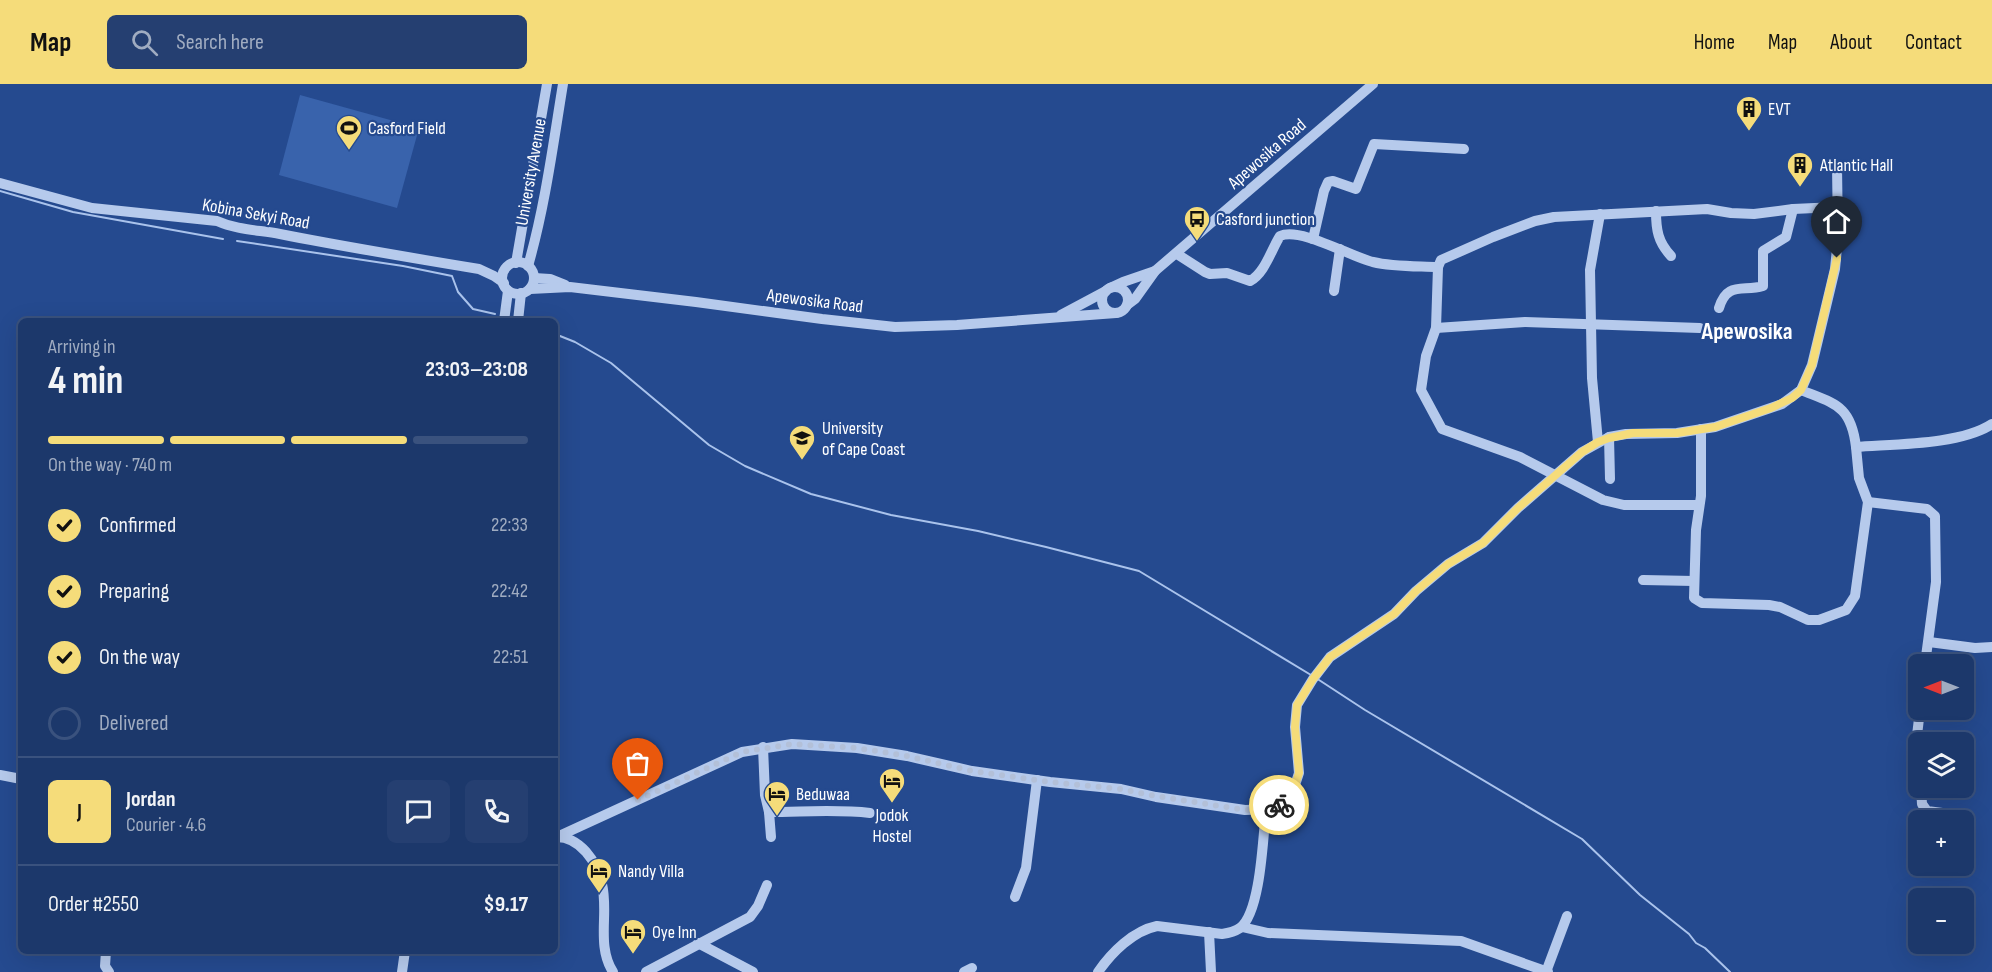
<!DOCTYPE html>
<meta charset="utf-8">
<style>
:root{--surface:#1c386b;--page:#253f71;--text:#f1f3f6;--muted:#a0acc1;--line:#3a527e;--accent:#f5dc7a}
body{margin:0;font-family:"Sofia Sans Condensed",sans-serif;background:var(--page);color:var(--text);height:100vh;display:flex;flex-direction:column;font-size:22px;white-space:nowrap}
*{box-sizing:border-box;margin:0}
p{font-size:20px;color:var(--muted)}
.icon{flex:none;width:33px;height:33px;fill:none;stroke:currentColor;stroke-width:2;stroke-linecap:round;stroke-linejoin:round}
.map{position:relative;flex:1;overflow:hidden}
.drawer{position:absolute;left:18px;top:234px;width:540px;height:636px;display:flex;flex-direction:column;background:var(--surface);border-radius:9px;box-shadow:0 6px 24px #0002,0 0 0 2px var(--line)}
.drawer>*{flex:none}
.needle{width:39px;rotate:270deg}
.buttons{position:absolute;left:1908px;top:570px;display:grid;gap:12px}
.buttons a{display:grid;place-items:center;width:66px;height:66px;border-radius:9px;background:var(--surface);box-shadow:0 6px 24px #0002,0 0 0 2px var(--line);font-size:30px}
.pin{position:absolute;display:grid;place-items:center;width:51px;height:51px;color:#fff;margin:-62px -26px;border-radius:50% 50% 50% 0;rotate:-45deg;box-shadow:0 0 6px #0007}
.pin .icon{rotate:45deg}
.courier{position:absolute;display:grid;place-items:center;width:60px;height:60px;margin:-30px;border:4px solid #f5dc7a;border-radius:50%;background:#fff;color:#222;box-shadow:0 2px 8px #0007}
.summary em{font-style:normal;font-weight:700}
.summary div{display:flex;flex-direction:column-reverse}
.summary{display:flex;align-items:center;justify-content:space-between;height:102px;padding:0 30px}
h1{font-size:39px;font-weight:700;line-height:45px}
.bar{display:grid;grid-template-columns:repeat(4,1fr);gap:9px 6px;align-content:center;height:72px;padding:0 30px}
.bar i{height:8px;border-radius:4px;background:var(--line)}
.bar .active{background:var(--accent)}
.bar p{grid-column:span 4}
.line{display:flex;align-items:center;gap:15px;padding:0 30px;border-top:2px solid var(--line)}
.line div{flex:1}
.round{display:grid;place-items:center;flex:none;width:63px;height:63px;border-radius:9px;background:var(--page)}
ol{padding:0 30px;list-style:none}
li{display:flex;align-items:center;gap:18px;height:66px}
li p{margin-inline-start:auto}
li .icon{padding:6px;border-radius:50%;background:var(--accent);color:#111;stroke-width:4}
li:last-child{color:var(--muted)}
li i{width:33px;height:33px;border:3px solid var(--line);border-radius:50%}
header{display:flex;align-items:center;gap:36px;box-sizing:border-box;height:84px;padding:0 30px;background:var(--accent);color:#111}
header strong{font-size:28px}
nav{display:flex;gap:33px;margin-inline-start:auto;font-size:21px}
.search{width:420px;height:54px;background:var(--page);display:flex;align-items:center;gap:15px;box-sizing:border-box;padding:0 21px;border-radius:9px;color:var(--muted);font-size:22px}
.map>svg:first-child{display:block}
</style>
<header>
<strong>Map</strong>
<div class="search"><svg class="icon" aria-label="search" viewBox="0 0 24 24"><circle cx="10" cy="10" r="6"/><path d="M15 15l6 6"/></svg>Search here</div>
<nav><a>Home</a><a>Map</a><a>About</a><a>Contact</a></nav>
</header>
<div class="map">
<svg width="1992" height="888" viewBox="0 0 1992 888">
<rect width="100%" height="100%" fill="#254a8f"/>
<!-- green -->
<polygon fill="#3963ac" points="300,11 419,44 397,124 279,91"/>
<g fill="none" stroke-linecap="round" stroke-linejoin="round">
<!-- stream -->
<g stroke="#aac3ec" stroke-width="2">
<polyline points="0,107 73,128 223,155"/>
<polyline points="237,157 403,182 452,192 458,208 473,225 495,230"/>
<polyline points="555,250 575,258 611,279 709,361 745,382 811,410 891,431 978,447 1046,463 1139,487 1311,591"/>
<polyline points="1316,594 1365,626 1582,755 1640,811 1689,850 1696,859 1705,864 1730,888"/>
</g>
<!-- minor -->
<g stroke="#b6caec" stroke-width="10">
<path d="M0,99L92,124L217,137C237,146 259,146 280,150C346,163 412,174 479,185L494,192L504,199"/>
<path d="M1656,127C1656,146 1658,158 1671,172"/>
<polyline points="1313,155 1324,107 1328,98 1333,97 1356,105 1374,60 1464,65"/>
<path d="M1177,170L1205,188L1210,190L1227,189L1250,197C1265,189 1271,166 1280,152C1301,143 1351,173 1373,178C1393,183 1417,182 1438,183"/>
<circle cx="518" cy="194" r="16"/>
<polyline points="516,179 547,0"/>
<path d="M528,182C545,123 553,61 563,0"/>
<polyline points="534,194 550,195 565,201"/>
<circle cx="1115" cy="216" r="13"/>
<polyline points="1110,204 1123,198 1155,187"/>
<polyline points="530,205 570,203 696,218 822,235 895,243 957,241 1116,229"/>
<polyline points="1334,207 1340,165"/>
<polyline points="1127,221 1135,215 1155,187 1373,0"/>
<path d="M1719,224C1727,197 1743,208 1763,202V167L1786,153L1793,125"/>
<polyline points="1061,231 1106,207"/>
<polyline points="504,237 508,207"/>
<polyline points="518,237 521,209"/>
<polyline points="1436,244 1525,238 1700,244"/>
<path d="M1801,306C1835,320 1851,321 1856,363C1894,360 1960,361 1992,340"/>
<polyline points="1701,345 1701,412 1696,446 1694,514 1702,519 1769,521 1780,523 1808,536 1819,536 1846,526 1855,512 1868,418 1859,394 1856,363"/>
<polyline points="1609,353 1610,395"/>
<polyline points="1598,358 1592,294 1590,186 1600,130"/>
<polyline points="1868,418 1927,425 1935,432 1936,498 1925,580"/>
<polyline points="1698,421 1624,421 1603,416 1520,373 1442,345 1421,306 1426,272 1436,244 1438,183 1441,176 1493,153 1535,137 1554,133 1707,125 1731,129 1754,130 1793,125 1837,123"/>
<polyline points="1643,496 1694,497"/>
<polyline points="1929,558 1975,564 1992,563"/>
<polyline points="763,663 765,711 769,728 771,753"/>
<polyline points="1918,682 1916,660 1920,626"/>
<polyline points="0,691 21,695"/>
<polyline points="1921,704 1922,720 1927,727 1950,730"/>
<path d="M769,728C803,728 837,725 870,729"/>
<polyline points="559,752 742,668 792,660 857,664 907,672 972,687 1050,698 1121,705 1156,713 1245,726 1272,725 1281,721 1295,701 1299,689 1295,643 1297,621 1313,595 1330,573 1394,530 1416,507 1448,480 1483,459 1518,424 1582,368 1609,353 1626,350 1677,349 1715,343 1782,320 1801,306 1812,281 1835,185 1838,153 1837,82"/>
<path d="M555,753C580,752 597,778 602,800C609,829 596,861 613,888"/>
<polyline points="1015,813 1026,784 1037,696"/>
<polyline points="1242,843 1268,849 1461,857 1548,888"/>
<polyline points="1209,848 1211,888"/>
<polyline points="698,859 753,888"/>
<polyline points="106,867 105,882 109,888"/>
<polyline points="402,888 405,867"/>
<polyline points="646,888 750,833 758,822 767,801"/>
<polyline points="964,888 972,884"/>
<path d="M1098,888C1112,868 1133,847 1157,842L1222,850C1229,849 1234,848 1240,844C1261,828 1263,752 1266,725"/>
<polyline points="1546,888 1567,832"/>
</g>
</g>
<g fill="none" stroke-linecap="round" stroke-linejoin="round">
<!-- done -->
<polyline stroke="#b3c0d8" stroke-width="6" stroke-dasharray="0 10.8" points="638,716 742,668 792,660 857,664 907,672 972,687 1050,698 1120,705 1156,712 1245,726 1272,725 1279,721"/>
<!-- route -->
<polyline stroke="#f5dc7a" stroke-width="8" points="1279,721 1295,701 1299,689 1295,643 1297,621 1313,595 1330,573 1394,530 1416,507 1448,480 1483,459 1518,424 1582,368 1598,358 1609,354 1633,349 1677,349 1715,343 1771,324 1792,314 1801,306 1812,281 1837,174"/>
</g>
<!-- icons -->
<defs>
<g id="building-pin" transform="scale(1.35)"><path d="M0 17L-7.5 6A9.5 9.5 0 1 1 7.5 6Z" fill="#f5dc7a" stroke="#254a8f"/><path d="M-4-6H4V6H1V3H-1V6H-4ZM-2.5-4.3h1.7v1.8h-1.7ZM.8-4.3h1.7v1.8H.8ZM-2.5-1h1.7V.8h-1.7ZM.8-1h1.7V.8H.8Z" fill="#111"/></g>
<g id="stadium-pin" transform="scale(1.35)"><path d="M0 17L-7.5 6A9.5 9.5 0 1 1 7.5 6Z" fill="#f5dc7a" stroke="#254a8f"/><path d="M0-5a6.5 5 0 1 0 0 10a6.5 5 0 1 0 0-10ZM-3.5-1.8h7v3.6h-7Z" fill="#111"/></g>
<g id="bus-pin" transform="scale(1.35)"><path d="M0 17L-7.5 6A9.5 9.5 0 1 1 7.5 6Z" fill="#f5dc7a" stroke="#254a8f"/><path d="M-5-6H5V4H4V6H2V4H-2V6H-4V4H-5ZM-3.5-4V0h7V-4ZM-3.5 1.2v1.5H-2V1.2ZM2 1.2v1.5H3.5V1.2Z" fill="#111"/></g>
<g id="university-pin" transform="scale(1.35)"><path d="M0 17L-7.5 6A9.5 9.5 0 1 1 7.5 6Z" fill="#f5dc7a" stroke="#254a8f"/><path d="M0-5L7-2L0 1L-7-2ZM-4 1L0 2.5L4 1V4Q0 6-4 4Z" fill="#111"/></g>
<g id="hotel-pin" transform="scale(1.35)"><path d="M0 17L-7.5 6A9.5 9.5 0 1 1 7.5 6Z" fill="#f5dc7a" stroke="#254a8f"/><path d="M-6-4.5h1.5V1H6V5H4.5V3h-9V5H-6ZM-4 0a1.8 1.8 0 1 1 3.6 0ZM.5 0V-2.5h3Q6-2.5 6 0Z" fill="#111"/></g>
</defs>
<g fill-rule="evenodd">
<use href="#building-pin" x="1749" y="25"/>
<use href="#stadium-pin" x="349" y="44"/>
<use href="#building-pin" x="1800" y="81"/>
<use href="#bus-pin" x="1197" y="135"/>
<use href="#university-pin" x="802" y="354"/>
<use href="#hotel-pin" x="892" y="697"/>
<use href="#hotel-pin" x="777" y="710"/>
<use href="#hotel-pin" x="599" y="787"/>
<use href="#hotel-pin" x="633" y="848"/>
</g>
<g text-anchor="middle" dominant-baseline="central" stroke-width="4.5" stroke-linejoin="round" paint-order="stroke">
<!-- poi labels -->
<g font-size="18" fill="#fff" stroke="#254a8f" text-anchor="start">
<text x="1768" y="25">EVT</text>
<text x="368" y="44">Casford Field</text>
<text x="1820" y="81">Atlantic Hall</text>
<text x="1216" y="135">Casford junction</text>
<text x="822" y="344">University<tspan x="822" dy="21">of Cape Coast</tspan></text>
<text x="796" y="710">Beduwaa</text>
<text x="892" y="731" text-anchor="middle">Jodok<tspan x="892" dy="21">Hostel</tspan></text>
<text x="618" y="787">Nandy Villa</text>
<text x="652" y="848">Oye Inn</text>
</g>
<!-- street labels -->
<g font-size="18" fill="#fff" stroke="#254a8f">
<text transform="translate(1267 70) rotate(-41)">Apewosika Road</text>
<text transform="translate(531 88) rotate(-80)">University Avenue</text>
<text transform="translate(256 130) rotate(10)">Kobina Sekyi Road</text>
<text transform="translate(815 217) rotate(7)">Apewosika Road</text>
</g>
<!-- district labels -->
<g font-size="24" font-weight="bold" fill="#fff" stroke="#254a8f">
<text x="1747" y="247">Apewosika</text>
</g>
</g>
</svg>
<div class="buttons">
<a><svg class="needle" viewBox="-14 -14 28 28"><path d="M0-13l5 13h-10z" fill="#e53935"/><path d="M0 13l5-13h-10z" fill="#a0acc1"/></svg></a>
<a><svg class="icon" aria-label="layers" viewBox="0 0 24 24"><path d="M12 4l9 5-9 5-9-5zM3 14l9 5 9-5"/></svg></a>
<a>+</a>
<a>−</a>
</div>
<div class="pin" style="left:638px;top:716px;background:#ea580c"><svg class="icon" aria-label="bag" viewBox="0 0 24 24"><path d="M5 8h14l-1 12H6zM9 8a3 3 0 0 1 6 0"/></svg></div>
<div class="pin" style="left:1837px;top:174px;background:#1f2937"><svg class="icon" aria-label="home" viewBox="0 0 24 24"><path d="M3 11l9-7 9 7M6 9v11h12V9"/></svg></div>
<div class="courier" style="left:1279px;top:721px"><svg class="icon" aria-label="bike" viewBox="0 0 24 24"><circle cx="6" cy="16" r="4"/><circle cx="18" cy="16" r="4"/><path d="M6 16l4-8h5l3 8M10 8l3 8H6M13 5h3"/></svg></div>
<section class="drawer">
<div class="summary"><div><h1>4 min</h1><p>Arriving in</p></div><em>23:03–23:08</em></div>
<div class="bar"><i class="active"></i><i class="active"></i><i class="active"></i><i></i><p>On the way · 740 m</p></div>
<ol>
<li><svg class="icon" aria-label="check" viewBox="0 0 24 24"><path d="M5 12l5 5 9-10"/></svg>Confirmed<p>22:33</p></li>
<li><svg class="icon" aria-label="check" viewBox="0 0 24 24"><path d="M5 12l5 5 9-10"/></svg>Preparing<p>22:42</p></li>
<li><svg class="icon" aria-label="check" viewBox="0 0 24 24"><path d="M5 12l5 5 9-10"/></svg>On the way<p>22:51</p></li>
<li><i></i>Delivered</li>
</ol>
<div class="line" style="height:108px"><b class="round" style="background:var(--accent);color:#111">J</b><div><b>Jordan</b><p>Courier · 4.6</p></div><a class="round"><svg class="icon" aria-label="chat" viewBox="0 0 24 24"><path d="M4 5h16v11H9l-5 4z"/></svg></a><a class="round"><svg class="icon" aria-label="phone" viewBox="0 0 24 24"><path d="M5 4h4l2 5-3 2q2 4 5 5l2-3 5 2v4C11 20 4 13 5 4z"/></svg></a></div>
<div class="line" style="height:78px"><div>Order #2550</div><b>$9.17</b></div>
</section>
</div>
